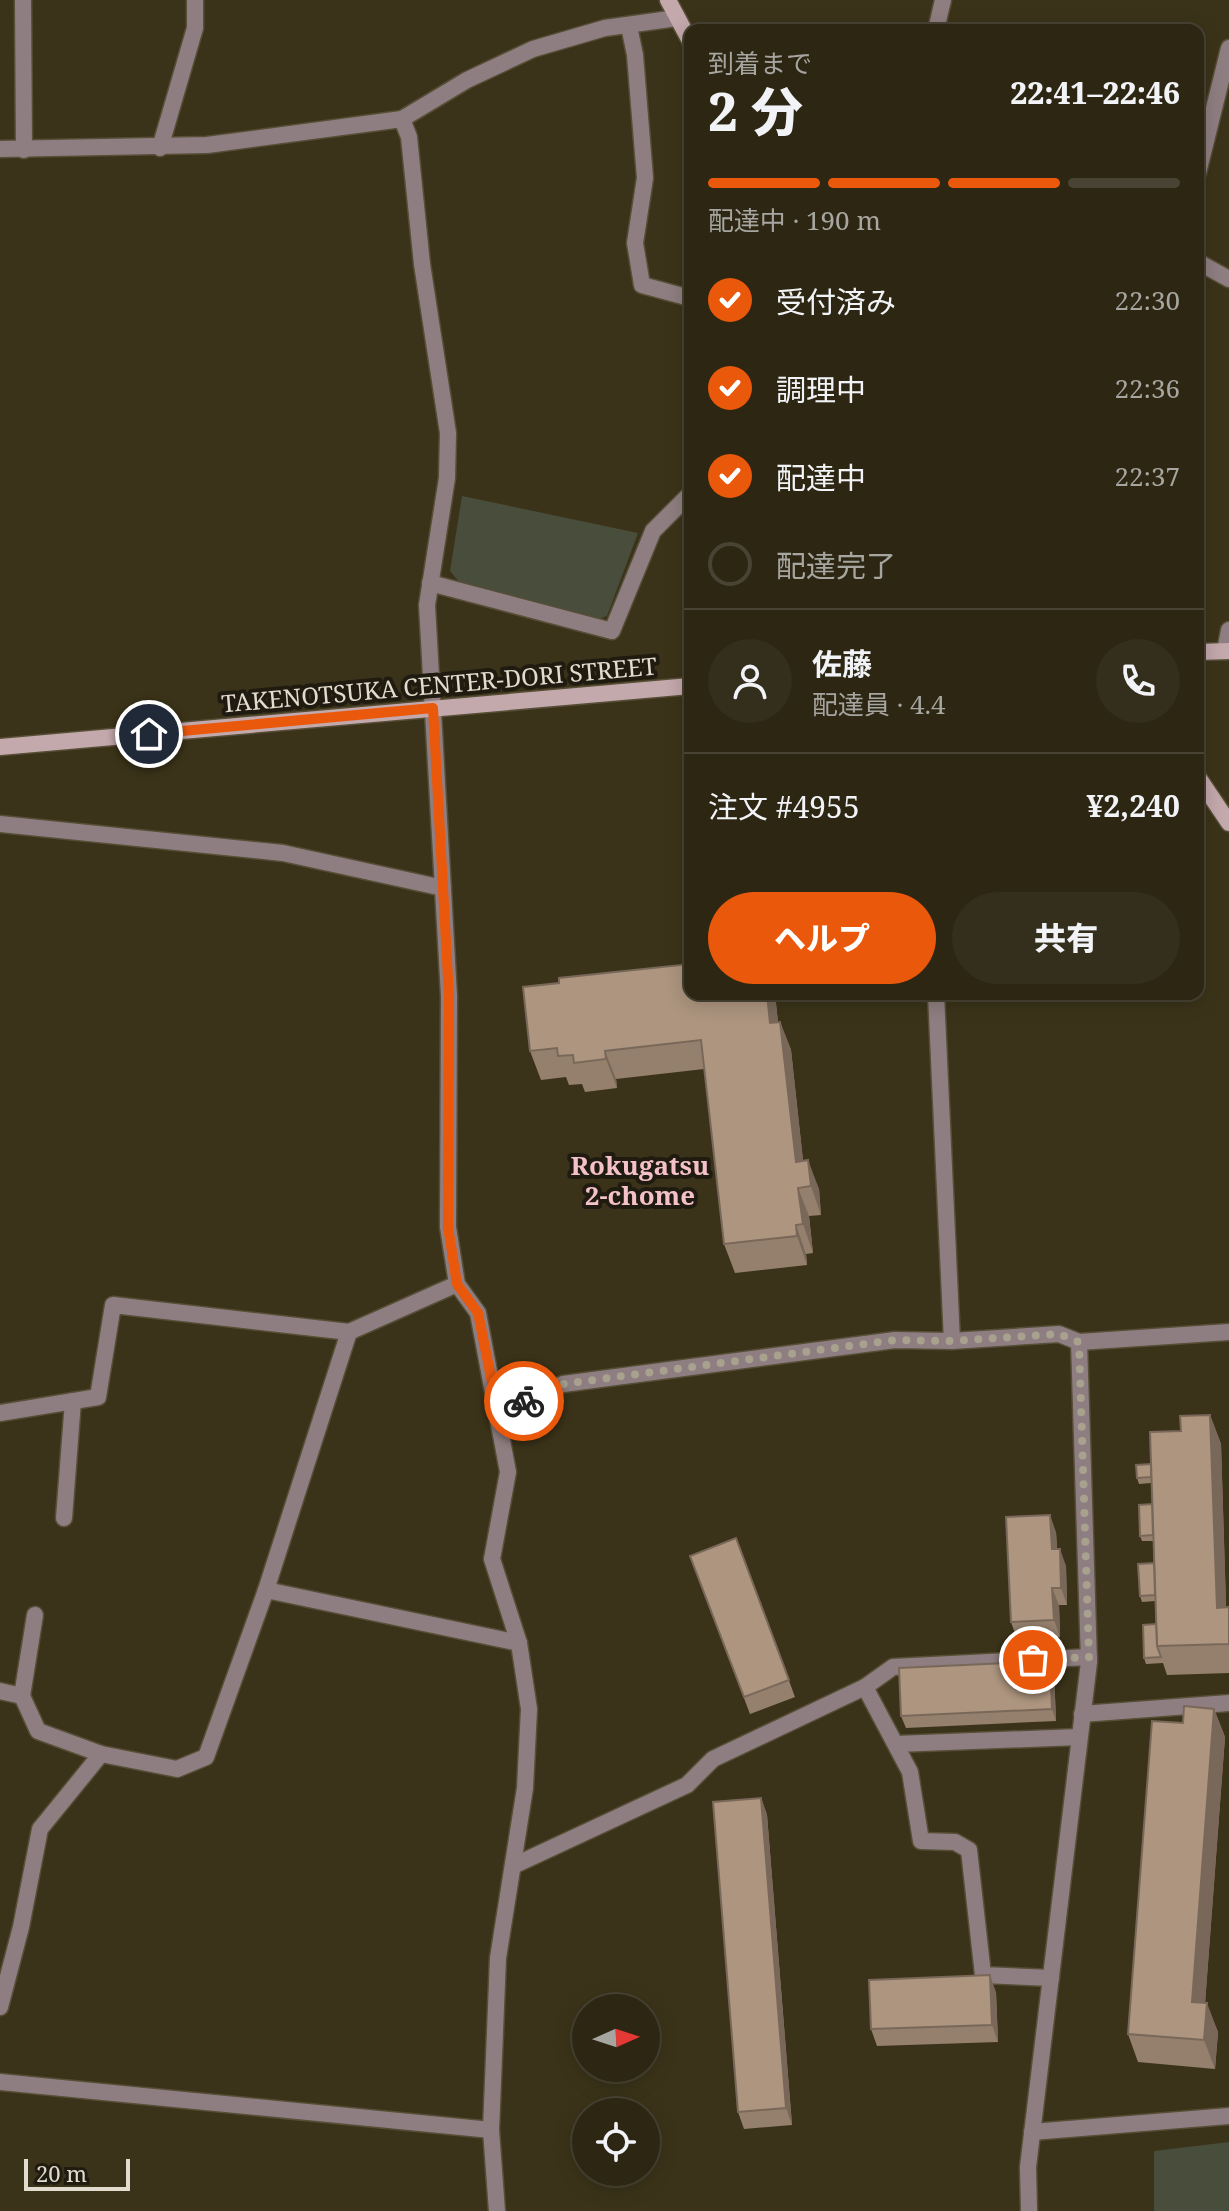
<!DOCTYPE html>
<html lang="ja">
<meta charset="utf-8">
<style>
:root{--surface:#2c2613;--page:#342e1c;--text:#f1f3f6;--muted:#a6a5a0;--line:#484333;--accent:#ea580c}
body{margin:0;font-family:"Noto Serif","Noto Sans JP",serif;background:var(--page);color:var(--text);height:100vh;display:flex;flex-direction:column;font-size:30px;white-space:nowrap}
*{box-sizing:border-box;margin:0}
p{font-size:26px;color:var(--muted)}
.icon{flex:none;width:44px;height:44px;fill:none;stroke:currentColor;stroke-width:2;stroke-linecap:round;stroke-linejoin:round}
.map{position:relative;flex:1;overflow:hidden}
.panel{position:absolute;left:684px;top:24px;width:520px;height:976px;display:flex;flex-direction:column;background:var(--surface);border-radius:16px;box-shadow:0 4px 20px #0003,0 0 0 2px var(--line)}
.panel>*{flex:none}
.needle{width:52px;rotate:87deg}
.buttons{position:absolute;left:572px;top:1994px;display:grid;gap:16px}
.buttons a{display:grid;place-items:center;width:88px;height:88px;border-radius:50%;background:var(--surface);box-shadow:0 4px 20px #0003,0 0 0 2px var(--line);font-size:40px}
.scale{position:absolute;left:24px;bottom:20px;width:106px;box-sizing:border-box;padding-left:8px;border:4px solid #e1dccd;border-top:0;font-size:22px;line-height:28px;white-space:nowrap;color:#e1dccd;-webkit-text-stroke:6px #1f1b10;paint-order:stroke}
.pin{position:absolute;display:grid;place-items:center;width:68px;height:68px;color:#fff;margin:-34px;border:4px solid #fff;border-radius:50%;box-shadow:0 2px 8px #0007}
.courier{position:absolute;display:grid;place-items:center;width:80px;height:80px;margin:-40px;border:6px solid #ea580c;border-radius:50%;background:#fff;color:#222;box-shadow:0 2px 10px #0007}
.head em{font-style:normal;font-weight:800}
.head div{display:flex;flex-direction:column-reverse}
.head{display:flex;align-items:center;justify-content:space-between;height:136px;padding:0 24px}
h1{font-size:52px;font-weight:800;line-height:60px}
.bar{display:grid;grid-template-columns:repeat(4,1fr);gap:12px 8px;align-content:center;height:96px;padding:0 24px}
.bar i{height:10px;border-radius:6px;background:var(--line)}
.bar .active{background:var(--accent)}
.bar p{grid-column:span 4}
.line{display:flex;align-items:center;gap:20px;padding:0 24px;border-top:2px solid var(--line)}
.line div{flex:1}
.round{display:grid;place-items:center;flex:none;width:84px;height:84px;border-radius:42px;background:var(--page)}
ol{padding:0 24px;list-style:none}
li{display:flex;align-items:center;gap:24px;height:88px}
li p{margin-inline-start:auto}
li .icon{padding:8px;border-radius:50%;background:var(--accent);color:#fff;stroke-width:4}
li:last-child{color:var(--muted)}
li i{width:44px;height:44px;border:4px solid var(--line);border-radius:50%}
.action{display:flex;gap:16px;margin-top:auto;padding:16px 24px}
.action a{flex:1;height:92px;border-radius:48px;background:var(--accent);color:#fff;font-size:32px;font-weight:800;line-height:92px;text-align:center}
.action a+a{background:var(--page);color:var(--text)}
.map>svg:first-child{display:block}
</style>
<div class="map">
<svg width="1229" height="2211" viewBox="0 0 1229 2211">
<rect width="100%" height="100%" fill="#3b3319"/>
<!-- green -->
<g fill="#494d3b">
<polygon points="462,496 638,533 607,616 594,621 460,583 450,571"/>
<polygon points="1229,2142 1229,2211 1154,2211 1154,2151"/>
</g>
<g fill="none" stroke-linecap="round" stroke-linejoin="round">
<!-- lane casing -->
<g stroke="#564e36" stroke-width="19">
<g id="lane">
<polyline points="629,26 635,55 645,178 635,243 642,285 690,298"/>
<polyline points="160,148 195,28 195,0"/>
<polyline points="430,583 612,631 653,531 690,494"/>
<polyline points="952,1341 1059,1334 1079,1342"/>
<polyline points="64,1518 73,1401"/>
<polyline points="266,1590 519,1643"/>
<polyline points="865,1687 893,1667 1089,1657"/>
<polyline points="22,1696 35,1615"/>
<polyline points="1082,1714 1229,1703"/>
<polyline points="896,1744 1079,1737"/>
</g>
</g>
<!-- street casing -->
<g stroke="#564e36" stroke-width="19">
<g id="street">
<polyline points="23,0 24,150"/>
<polyline points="936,30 943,0"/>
<polyline points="402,119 409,137 422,264 448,433 447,478 427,605 449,996 448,1227 457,1284 478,1313 508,1472 492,1559 519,1643 529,1709 525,1788 498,1958 491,2130 497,2211"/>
<polyline points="0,149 207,145 402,119 467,80 533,49 605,28 677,18"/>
<polyline points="1198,173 1229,48"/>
<polyline points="1198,262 1229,279"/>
<polyline points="1225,651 1229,630"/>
<polyline points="0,824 283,853 443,888"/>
<polyline points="498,1412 563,1384 895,1340 952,1341 936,994"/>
<polyline points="0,1413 98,1397 113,1305 349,1332 457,1284"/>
<polyline points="0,1691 22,1696 38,1731 101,1754 177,1769 206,1757 266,1590 349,1332"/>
<polyline points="515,1865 687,1785 713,1759 865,1687 910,1772 921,1841 955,1842 969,1850 983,1975 1051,1978"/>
<polyline points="0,2007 21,1927 40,1829 101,1754"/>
<polyline points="0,2082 491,2130"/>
<polyline points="1032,2132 1229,2116"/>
<polyline points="1029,2211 1028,2167 1089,1662 1079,1342 1229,1332"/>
</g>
</g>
<!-- secondary casing -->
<g stroke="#564e36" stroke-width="19">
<g id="secondary">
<polyline points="668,0 690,41"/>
<polyline points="1198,652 1229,651"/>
<polyline points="0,747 690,686"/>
<polyline points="1198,777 1229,823"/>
</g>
</g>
<!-- lane -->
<use href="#lane" stroke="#8f7e81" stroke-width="16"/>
<!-- street -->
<use href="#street" stroke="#8f7e81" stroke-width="16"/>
<!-- secondary -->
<use href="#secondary" stroke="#c3a8ac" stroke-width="16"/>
</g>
<!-- wall -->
<g fill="#95806d">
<polygon points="690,994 775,994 778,1022 780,1022 791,1050 803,1161 819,1189 821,1215 809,1216 813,1253 806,1254 807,1265 735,1273 724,1244 704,1069 616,1079 617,1088 585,1092 582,1084 569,1085 566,1077 541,1080 530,1051"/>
<polygon points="1210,1415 1221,1444 1226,1607 1229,1607 1229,1673 1167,1675 1163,1663 1146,1664 1144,1658 1156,1624 1155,1601 1142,1602 1140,1596 1154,1563 1153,1541 1142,1541 1140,1536 1152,1504 1151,1483 1139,1484 1137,1478 1181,1431"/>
<polygon points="1056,1532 1057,1549 1066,1566 1067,1605 1059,1605 1060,1637 1017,1639 1011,1622"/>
<polygon points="736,1538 795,1697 750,1714 690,1556"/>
<polygon points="1054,1672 1056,1721 906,1728 901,1716"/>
<polygon points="1214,1709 1225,1737 1205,2003 1218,2032 1215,2069 1138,2062 1128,2034 1183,1723"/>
<polygon points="761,1798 767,1815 792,2125 744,2129 738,2112"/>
<polygon points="996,1992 998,2042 877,2046 871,2029"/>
</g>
<!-- shaded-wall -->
<g fill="#796859">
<polygon points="767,994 775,994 781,1051 770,1023"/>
<polygon points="780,1022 791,1050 806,1187 796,1162"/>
<polygon points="605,1051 616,1079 617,1088 606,1059"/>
<polygon points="808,1160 819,1189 821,1215 811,1186"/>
<polygon points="798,1188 809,1216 813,1253 803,1224"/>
<polygon points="796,1225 806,1254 807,1265 797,1236"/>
<polygon points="1210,1415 1221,1444 1227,1636 1217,1608"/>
<polygon points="1050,1515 1056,1532 1058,1566 1052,1549"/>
<polygon points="1060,1549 1066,1566 1067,1605 1061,1588"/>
<polygon points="1052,1588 1059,1605 1060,1637 1054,1620"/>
<polygon points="1050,1661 1054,1672 1056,1721 1052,1709"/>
<polygon points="1214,1709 1225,1737 1203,2031 1192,2002"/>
<polygon points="761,1798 767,1815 792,2125 786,2108"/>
<polygon points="990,1975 996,1992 998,2042 992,2025"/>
<polygon points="1207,2003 1218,2032 1215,2069 1204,2040"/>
</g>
<!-- building -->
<g fill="#ad957f" stroke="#796859" stroke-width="2">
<polygon points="690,964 690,994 767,994 770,1023 780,1022 796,1162 808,1160 811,1186 798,1188 803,1224 796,1225 797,1236 724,1244 701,1040 605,1051 606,1059 574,1063 573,1055 558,1056 557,1048 530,1051 523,987 559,983 559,978"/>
<polygon points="1210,1415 1217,1608 1229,1607 1229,1644 1157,1646 1150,1432 1181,1431 1180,1416"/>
<polygon points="1151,1464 1151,1477 1137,1478 1136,1465"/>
<polygon points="1152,1504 1153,1535 1140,1536 1139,1505"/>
<polygon points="1050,1515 1052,1549 1060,1549 1061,1588 1052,1588 1054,1620 1011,1622 1006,1517"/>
<polygon points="736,1538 789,1680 744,1697 690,1556"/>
<polygon points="1154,1563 1155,1595 1140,1596 1138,1564"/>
<polygon points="1156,1624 1157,1646 1161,1657 1144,1658 1143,1625"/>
<polygon points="1050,1661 1052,1709 901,1716 899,1668"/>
<polygon points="1184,1706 1214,1709 1192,2002 1207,2003 1204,2040 1128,2034 1152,1721 1183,1723"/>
<polygon points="761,1798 786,2108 738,2112 713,1802"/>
<polygon points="990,1975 992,2025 871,2029 869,1980"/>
</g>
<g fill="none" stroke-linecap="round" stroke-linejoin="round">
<!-- done -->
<polyline stroke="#a7a18e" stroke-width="8" stroke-dasharray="0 14.4" points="524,1401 563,1384 895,1340 952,1341 1059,1334 1079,1342 1089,1657 1033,1660"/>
<!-- route -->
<polyline stroke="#ea580c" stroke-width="10" points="149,734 433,708 449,996 448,1227 457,1284 478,1313 498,1412 524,1401"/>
</g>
<g text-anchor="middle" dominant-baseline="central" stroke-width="8" stroke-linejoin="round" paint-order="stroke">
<!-- street labels -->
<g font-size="24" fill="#e1dccd" stroke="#1f1b10">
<text transform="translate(439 684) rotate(-5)">TAKENOTSUKA CENTER-DORI STREET</text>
</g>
<!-- neighbourhood labels -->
<g font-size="26" font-weight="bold" fill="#f5c1c8" stroke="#1f1b10">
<text x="640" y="1165">Rokugatsu<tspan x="640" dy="30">2-chome</tspan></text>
</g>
</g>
</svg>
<div class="buttons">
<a><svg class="needle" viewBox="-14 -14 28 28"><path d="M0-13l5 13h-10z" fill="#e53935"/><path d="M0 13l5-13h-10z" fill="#a6a5a0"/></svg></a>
<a><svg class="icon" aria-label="locate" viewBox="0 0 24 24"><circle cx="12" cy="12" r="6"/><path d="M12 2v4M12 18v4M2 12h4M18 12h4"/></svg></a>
</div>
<div class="scale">20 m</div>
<div class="pin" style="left:1033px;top:1660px;background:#ea580c"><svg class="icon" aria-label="bag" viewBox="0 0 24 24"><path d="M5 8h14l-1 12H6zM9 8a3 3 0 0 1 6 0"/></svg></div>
<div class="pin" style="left:149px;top:734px;background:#1f2937"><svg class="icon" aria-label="home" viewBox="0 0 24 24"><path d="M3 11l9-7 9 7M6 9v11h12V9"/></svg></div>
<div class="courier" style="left:524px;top:1401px"><svg class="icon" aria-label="bike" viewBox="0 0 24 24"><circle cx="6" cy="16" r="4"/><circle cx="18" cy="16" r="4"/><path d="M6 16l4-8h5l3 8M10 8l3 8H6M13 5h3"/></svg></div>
<section class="panel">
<div class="head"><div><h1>2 分</h1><p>到着まで</p></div><em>22:41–22:46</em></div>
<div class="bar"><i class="active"></i><i class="active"></i><i class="active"></i><i></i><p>配達中 · 190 m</p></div>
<ol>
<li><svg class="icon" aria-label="check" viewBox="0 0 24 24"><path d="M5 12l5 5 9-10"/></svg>受付済み<p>22:30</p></li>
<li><svg class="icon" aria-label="check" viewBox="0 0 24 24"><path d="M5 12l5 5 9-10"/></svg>調理中<p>22:36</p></li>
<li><svg class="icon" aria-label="check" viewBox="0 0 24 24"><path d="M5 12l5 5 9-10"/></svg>配達中<p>22:37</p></li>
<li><i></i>配達完了</li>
</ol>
<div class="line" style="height:144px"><a class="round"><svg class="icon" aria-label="person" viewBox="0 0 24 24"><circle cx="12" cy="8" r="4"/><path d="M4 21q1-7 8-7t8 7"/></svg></a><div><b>佐藤</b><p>配達員 · 4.4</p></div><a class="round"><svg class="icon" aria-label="phone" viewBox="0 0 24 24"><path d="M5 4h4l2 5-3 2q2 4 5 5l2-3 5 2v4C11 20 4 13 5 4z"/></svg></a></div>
<div class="line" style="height:104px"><div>注文 #4955</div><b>¥2,240</b></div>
<div class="action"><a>ヘルプ</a><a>共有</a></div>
</section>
</div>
